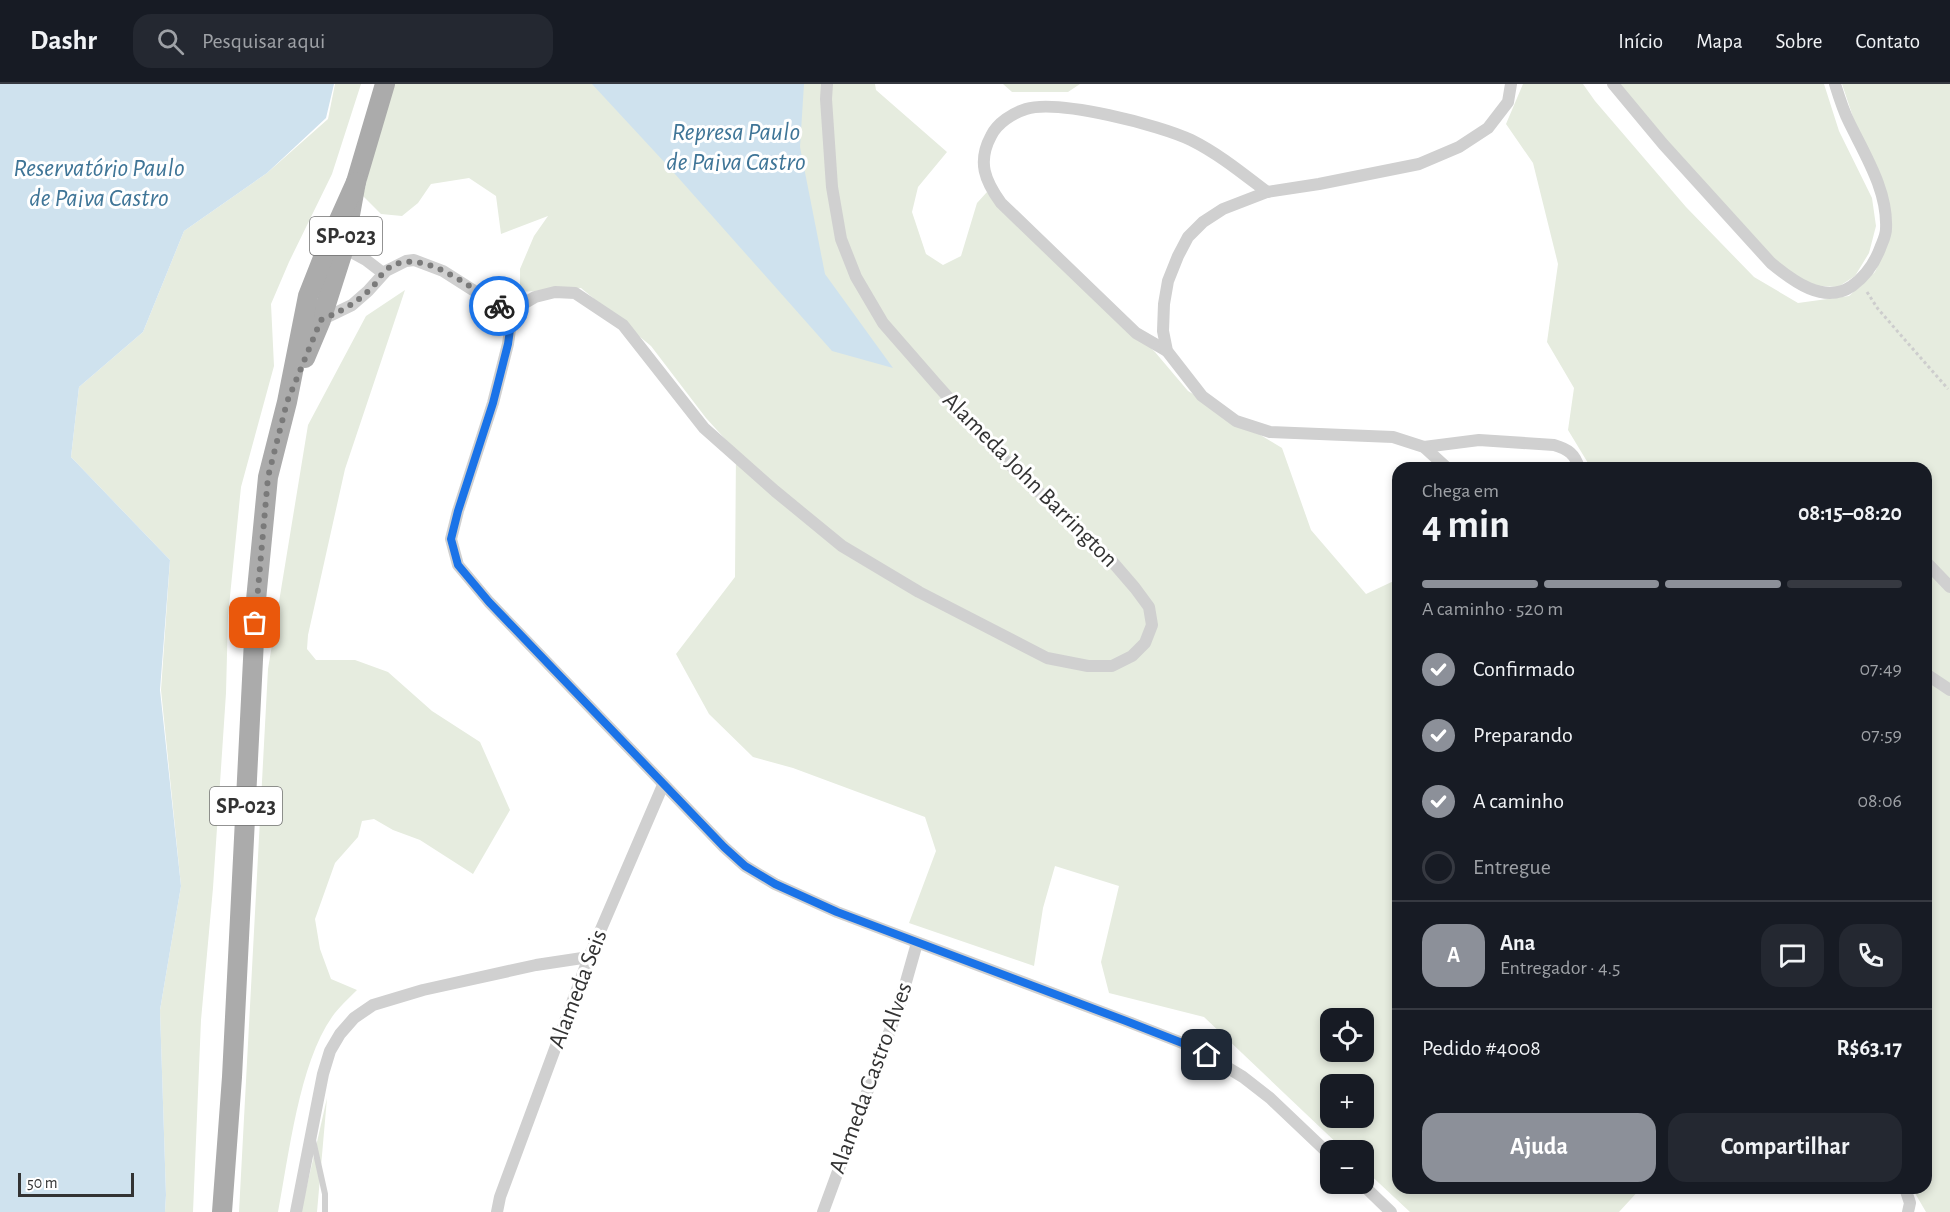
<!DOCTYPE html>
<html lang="pt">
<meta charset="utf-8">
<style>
:root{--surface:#171b24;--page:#242831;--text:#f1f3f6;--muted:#9ea1a6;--line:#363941;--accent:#8c9099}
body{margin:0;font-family:"Alegreya Sans",sans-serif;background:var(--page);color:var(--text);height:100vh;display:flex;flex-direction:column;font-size:22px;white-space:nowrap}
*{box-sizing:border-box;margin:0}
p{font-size:20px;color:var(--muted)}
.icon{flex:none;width:33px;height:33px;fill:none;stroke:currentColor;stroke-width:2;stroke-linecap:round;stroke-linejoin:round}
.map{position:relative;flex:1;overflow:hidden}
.side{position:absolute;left:1392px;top:378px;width:540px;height:732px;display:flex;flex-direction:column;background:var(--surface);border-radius:18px;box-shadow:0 3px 9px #0003}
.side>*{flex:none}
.tools{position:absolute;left:1320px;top:924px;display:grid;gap:12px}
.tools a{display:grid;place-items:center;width:54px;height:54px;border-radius:12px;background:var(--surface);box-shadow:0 3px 9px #0003;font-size:30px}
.scale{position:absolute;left:18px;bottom:15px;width:116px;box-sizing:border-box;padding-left:6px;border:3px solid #333;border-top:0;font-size:16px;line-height:21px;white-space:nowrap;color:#333;-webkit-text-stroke:4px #fff;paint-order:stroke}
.pin{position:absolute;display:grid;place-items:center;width:51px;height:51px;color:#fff;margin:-26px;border-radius:12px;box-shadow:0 3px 9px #0006}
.courier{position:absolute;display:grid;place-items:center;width:60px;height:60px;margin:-30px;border:4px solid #1a73e8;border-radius:50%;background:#fff;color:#222;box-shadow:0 2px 8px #0007}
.overview em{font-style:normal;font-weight:600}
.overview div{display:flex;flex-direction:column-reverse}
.overview{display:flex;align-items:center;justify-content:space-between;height:102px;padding:0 30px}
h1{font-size:39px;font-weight:600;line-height:45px}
.bar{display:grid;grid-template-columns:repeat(4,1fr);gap:9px 6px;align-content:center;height:72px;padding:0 30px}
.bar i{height:8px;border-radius:4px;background:var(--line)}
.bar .current{background:var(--accent)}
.bar p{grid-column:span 4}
.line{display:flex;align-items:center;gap:15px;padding:0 30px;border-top:2px solid var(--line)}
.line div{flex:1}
.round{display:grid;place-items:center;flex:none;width:63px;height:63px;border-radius:18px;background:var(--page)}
ol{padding:0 30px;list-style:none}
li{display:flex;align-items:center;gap:18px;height:66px}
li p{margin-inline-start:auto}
li .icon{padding:6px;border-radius:50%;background:var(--accent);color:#fff;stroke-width:4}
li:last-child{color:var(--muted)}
li i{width:33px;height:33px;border:3px solid var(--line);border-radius:50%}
.cta{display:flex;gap:12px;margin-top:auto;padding:12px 30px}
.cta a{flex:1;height:69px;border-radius:18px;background:var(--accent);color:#fff;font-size:24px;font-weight:600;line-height:69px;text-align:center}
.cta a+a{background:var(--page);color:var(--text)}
header{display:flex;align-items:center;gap:36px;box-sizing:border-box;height:84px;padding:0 30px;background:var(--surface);border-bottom:2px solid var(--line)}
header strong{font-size:28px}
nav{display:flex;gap:33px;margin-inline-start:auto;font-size:21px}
.search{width:420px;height:54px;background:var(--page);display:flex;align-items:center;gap:15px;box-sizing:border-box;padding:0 21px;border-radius:18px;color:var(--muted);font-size:22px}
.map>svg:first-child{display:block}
</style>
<header>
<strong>Dashr</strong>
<div class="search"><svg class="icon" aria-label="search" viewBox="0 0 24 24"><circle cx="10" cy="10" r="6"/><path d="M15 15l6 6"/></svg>Pesquisar aqui</div>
<nav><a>Início</a><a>Mapa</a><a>Sobre</a><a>Contato</a></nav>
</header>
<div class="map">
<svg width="1950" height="1128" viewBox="0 0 1950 1128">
<rect width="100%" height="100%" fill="#fff"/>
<!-- green -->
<g fill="#e6ecdf" fill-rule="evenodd">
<polygon points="335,0 361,0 332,90 289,178 271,220 274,282 241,403 228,532 226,609 213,804 201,936 193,1128 165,1128 166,1111 160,926 181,802 161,606 170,476 71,373 79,303 143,248 184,147 267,89 328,35"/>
<path d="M393,0H875L876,6L947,68L918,103L912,128L926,170L943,181L961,172L977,119L987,108L1155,268L1188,307L1282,364L1311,446L1366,510L1398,495V1104H1641L1619,1128H1410L1364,1085V1066H1344L1204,933L1109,909L1101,878L1119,802L1055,782L1043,824L1034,882L909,839L936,767L925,733L793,684L753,673L709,630L676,570L735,493L736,367L706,334L651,262L581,204L520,208V185L534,152L548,132L501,150L496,112L469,94L431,100L418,119L402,132L381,130L363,112L373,69ZM1330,934H1364V968H1330ZM1330,1000H1364V1034H1330Z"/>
<polygon points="1003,0 1080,0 1068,8 1012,8"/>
<polygon points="1523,0 1583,0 1595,17 1686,123 1754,193 1798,219 1849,212 1875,188 1888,159 1885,103 1856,42 1842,0 1950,0 1950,1128 1926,1128 1912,1104 1926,1104 1926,384 1591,384 1568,346 1574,304 1547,258 1558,180 1533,79 1506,40"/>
<polygon points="1619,0 1824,0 1839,47 1872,114 1876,142 1869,169 1855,192 1838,203 1818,202 1798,194 1769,172 1720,119"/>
<path d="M405,206L345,385L308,551L307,565L316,576H355L388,588L432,627L480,658L510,726L473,790L420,756L393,746L374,735L362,737L358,753L335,779L315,835L320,865L331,895L357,906C349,914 339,923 332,933C299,980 289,1071 278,1128H239L268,585L308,341L366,232Z"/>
<polygon points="327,1014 317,1128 301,1128"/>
</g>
<!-- water -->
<g fill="#cfe2ee">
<polygon points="0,0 334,0 326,34 267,89 184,147 143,248 79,303 71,373 170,476 160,606 181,802 160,926 166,1111 165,1128 0,1128"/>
<polygon points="592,0 804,0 800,63 825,190 893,284 832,267 667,81"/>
</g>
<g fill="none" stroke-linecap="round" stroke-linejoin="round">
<!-- path -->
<polyline stroke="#cdcdcd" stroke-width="3" stroke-dasharray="3 3" stroke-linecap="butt" points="1867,208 1878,225 1948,305"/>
<!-- service -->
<polyline stroke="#d0d0d0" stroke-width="6" points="313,1056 325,1110 325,1128"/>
<!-- minor -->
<g stroke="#d0d0d0" stroke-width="12">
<path d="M1613,0L1663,60L1771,179C1793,197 1824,221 1852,202C1866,192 1875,179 1881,162C1883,157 1886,151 1886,145C1888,107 1865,71 1849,38C1843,26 1839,13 1835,0"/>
<polyline points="344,164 366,176 383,189"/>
<polyline points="512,231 523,220 535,213 555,208 575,209 623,241 704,344 775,407 842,462 919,508 1047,574 1088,582 1112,582 1132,572 1145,559 1152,541 1149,523 1135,504 1110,475 1004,375 938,302 883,239 856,193 841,155 832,103 826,15 827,0"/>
<polyline points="321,236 352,221 368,207 386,187 406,177 414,176 443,187 512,231 508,260 493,319 458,427 451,455 458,481 489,518 724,763 745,782 775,800 837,828 1126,937 1195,964 1243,993 1270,1014 1330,1071"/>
<path d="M1167,267L1136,249L1001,119C985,97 977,78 991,52C997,39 1013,29 1026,25C1058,15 1160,41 1191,56C1219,70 1242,89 1267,108"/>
<path d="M1424,363L1479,356L1554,361C1568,365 1575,370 1579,384"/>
<polyline points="1447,384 1424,363 1393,353 1270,348 1236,337 1202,312 1167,267 1163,247 1164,220 1168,197 1178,172 1188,153 1203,138 1223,125 1267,108 1319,100 1419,80 1459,63 1488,44 1508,18 1511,0"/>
<polyline points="1926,478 1950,503"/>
<polyline points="1926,590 1950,606"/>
<polyline points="1362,1100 1391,1128"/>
<polyline points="1905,1104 1910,1119 1908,1128"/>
<polyline points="296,1128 323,990 330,967 340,950 354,934 373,921 423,906 536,881 589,873"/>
<polyline points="497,1128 500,1113 589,873 663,701"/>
<polyline points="823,1128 900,919 917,859"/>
</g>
<!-- primary -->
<g stroke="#ababab" stroke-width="20">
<polyline points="305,274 321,236 344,164 356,98 385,0"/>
<polyline points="222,1128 232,993 256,516 268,393 287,318 308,212 330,156 356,98"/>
</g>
</g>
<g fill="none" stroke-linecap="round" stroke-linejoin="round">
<!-- done -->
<path stroke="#7a7a7a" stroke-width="6" stroke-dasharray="0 10.8" d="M255,539L268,393L287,318L321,236C343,226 358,219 375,200C378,197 380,192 383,189C414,156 471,204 499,222"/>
<!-- route -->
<polyline stroke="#1a73e8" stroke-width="8" points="499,222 512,231 508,260 493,319 458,427 451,455 458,481 489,518 724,763 745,782 775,800 837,828 1126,937 1195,964 1207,971"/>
</g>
<g text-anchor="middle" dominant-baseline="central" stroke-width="6" stroke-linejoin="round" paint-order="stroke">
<!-- shield labels -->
<g fill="#fff" stroke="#707070" stroke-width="1.5">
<rect x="310" y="133" width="72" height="38" rx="4.5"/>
<rect x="210" y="703" width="72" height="38" rx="4.5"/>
</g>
<g font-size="22" font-weight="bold" fill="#333">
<text x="346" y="152">SP-023</text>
<text x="246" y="722">SP-023</text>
</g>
<!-- street labels -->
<g font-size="24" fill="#333" stroke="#fff">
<text transform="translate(1030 396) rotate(45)">Alameda John Barrington</text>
<text transform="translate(578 905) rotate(-69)">Alameda Seis</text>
<text transform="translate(871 994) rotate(-70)">Alameda Castro Alves</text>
</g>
<!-- water labels -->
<g font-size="26" font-style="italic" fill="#3f7597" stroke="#fff">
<text x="736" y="48">Represa Paulo<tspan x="736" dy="30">de Paiva Castro</tspan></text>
<text x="99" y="84">Reservatório Paulo<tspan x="99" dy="30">de Paiva Castro</tspan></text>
</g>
</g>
</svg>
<div class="tools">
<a><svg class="icon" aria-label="locate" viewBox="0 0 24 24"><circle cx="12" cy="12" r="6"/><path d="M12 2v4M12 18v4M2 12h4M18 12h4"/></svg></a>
<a>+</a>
<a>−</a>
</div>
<div class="scale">50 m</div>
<div class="pin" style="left:255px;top:539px;background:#ea580c"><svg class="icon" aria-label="bag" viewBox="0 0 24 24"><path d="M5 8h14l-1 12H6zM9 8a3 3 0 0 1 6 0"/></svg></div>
<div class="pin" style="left:1207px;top:971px;background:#1f2937"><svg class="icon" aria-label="home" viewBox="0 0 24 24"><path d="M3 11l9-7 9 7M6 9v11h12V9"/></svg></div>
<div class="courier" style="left:499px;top:222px"><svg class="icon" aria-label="bike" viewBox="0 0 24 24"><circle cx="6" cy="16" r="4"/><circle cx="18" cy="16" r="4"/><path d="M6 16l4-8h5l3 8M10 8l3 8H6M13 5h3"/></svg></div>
<section class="side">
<div class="overview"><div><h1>4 min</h1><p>Chega em</p></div><em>08:15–08:20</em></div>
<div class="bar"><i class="current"></i><i class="current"></i><i class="current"></i><i></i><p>A caminho · 520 m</p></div>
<ol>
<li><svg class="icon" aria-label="check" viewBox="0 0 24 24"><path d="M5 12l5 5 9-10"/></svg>Confirmado<p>07:49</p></li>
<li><svg class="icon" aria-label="check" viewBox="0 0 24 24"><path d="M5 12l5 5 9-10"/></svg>Preparando<p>07:59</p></li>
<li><svg class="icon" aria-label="check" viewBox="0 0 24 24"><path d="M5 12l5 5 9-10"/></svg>A caminho<p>08:06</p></li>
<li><i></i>Entregue</li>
</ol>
<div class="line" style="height:108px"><b class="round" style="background:var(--accent);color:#fff">A</b><div><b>Ana</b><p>Entregador · 4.5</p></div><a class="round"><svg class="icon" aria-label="chat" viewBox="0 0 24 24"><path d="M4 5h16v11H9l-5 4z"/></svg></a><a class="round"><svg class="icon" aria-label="phone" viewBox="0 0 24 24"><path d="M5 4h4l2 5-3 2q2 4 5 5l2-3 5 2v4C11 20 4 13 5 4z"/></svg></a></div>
<div class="line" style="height:78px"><div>Pedido #4008</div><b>R$63.17</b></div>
<div class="cta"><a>Ajuda</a><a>Compartilhar</a></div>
</section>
</div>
